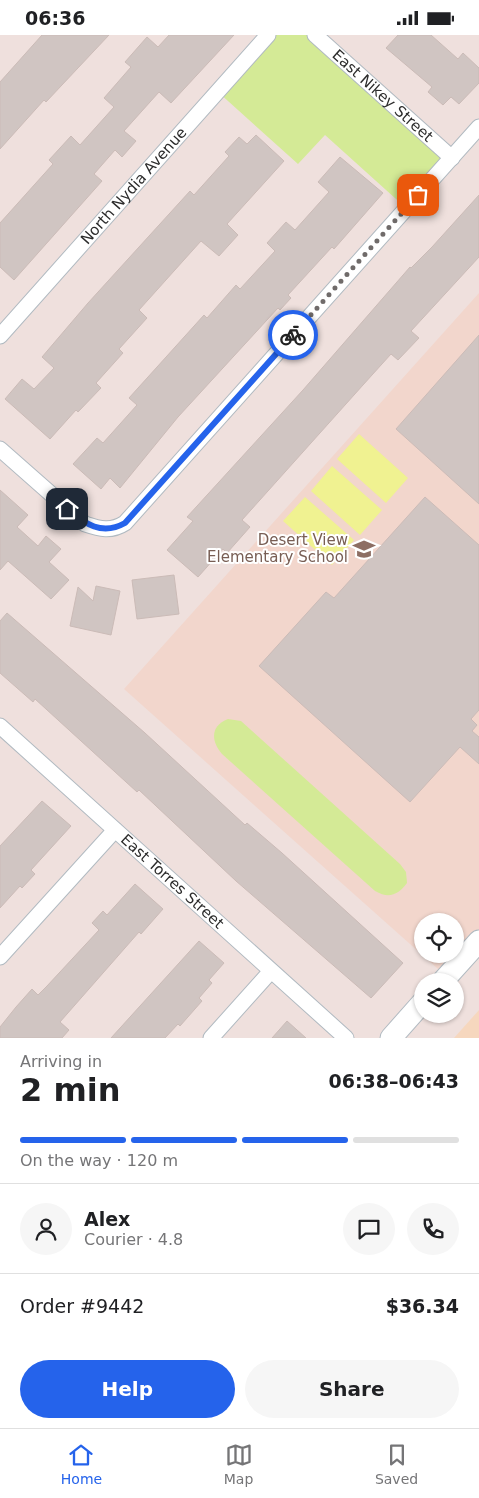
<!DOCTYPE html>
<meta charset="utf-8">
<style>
:root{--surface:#fff;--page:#f6f6f6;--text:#202124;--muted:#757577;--line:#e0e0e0;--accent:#2563eb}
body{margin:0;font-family:"DejaVu Sans",sans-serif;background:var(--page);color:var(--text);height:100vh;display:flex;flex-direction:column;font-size:19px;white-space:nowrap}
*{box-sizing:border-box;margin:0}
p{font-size:16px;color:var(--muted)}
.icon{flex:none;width:28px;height:28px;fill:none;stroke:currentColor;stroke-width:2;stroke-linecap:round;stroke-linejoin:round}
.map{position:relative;height:1003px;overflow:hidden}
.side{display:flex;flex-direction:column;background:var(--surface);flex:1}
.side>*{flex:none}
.controls{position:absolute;left:414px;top:878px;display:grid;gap:10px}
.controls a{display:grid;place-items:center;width:50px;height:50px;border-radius:50%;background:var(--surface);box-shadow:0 1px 4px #0004;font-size:25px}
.pin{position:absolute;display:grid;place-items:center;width:42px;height:42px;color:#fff;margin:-21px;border-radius:10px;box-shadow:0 2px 8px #0006}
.courier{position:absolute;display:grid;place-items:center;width:50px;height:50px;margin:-25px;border:4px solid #2563eb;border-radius:50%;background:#fff;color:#222;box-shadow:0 1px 6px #0007}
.summary em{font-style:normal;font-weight:700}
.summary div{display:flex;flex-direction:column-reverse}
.summary{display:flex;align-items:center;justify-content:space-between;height:85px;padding:0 20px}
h1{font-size:32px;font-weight:700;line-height:38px}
.bar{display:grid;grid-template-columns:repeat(4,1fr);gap:8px 5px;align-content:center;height:60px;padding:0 20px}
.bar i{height:6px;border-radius:4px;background:var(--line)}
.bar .current{background:var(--accent)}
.bar p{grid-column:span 4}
.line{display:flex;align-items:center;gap:12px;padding:0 20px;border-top:1px solid var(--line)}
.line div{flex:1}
.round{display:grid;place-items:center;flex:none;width:52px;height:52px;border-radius:26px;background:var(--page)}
.action{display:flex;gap:10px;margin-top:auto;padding:10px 20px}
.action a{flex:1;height:58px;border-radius:30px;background:var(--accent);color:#fff;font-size:20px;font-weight:700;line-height:58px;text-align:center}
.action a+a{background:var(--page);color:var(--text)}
.status{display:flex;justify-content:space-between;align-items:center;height:35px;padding:0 25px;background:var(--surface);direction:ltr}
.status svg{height:14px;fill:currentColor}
.tab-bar{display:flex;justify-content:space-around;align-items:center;height:70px;border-top:1px solid var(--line);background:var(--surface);font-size:14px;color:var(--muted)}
.tab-bar a{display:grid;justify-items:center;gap:2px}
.tab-bar .current{color:var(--accent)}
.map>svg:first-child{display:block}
</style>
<div class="status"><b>06:36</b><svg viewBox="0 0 49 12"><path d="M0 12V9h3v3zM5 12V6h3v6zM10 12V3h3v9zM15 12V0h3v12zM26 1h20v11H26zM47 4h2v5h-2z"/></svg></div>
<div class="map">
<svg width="479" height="1003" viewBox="0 0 479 1003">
<rect width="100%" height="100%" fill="#efe0dd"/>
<!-- education -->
<path fill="#f2d6cc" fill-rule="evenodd" d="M479,258V906L447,942L124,654ZM422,886H455V919H422Z"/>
<!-- green -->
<g fill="#d4ea96">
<polygon points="268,0 315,0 452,123 406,173 325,100 298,129 218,57"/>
<path d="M228,684L241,686L400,829L406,837L407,848C398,860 389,864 375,856L222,719C211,706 210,691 228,684Z"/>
</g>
<!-- sand -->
<polygon fill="#f6d7be" points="479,975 479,1003 454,1003"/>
<!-- pitch -->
<g fill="#f0f291">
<polygon points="359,399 408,443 386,468 337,424"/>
<polygon points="332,431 382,475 360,500 311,456"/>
<polygon points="305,462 354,505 332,530 283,486"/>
</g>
<!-- building -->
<g fill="#d0c5c2" stroke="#cbbbb7">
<polygon points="42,0 109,0 46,67 44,65 0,114 0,47"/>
<polygon points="169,0 234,0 171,68 159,57 124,96 136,106 122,122 115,115 94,139 102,146 14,245 0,232 0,188 53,129 49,125 71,101 80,110 114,72 104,63 131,32 125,27 147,2 158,12"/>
<polygon points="398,0 431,0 458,24 463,18 479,33 479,48 459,69 451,62 443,70 428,57 432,52 386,13"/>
<polygon points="256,100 284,126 227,189 238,200 219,221 201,206 139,275 147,283 119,314 123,318 96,348 101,353 78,377 76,375 50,404 5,364 22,344 34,354 54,333 42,322 88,268 190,156 194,160 229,121 225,117 239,102 247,109"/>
<polygon points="340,122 383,158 334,214 332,212 288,260 291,263 280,275 278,273 178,382 120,453 110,443 101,454 73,429 97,403 103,408 137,370 129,363 204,280 207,283 236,250 240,254 275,216 267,208 286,187 295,195 329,157 318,147"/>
<polygon points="479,160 479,222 411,296 419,303 398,325 391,319 363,350 242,485 250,492 227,518 223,514 198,542 167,515 193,486 187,482 303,355 410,232 411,233 432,212"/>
<polygon points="479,300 479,469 396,394"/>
<polygon points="0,455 28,480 17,492 38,511 46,501 61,514 49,527 69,545 51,564 8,526 0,535"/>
<polygon points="425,462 479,510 479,675 471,684 477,690 472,696 479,702 479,729 460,712 410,767 259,631 326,557 334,563"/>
<polygon points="174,540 179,579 137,584 132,545"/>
<polygon points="96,551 120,556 111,600 70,591 78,552 93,566"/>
<polygon points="7,578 145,698 245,790 247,788 282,818 403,928 371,963 236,846 139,755 137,757 35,664 33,667 0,638 0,586"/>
<polygon points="42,766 71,791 31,835 35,839 22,853 20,851 0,873 0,811"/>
<polygon points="135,849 163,874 141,899 139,897 60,987 69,995 62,1003 0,1003 0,992 16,972 32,954 38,960 47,951 99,895 92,888 103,876 107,880"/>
<polygon points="199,906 224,928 209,945 212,948 199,963 202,966 180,991 178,989 165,1003 111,1003"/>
<polygon points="287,986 306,1003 272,1003"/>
</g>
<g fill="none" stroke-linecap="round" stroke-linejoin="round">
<!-- minor casing -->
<g stroke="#b1bac1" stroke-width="17">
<g id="minor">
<path id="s1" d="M315,0L452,123"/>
<path id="s2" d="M0,301L268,0"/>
<path d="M0,414L85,489C100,494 111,497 125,488L479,92"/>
<path id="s3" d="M0,691L346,1003"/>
<polyline points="0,922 115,795"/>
<polyline points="211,1003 271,936"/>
</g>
</g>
<!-- secondary casing -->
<g stroke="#b1bac1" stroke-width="23">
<g id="secondary">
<polyline points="443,946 479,906"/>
<polyline points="391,1003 422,968"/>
</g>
</g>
<!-- minor -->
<use href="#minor" stroke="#fff" stroke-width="15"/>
<!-- secondary -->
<use href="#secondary" stroke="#fff" stroke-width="21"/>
</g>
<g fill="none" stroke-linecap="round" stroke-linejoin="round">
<!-- done -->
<polyline stroke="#706b6a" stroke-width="5" stroke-dasharray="0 9" points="293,300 418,160"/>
<!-- route -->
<path stroke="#2563eb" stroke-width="6" d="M67,474C85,489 102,501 125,488L293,300"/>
</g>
<!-- icons -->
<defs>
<g id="school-bare" transform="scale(1.725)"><path d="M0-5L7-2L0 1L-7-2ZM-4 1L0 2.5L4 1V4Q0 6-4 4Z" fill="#8d6e63" stroke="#fff" stroke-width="2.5" paint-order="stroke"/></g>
</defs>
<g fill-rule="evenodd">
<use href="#school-bare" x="364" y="514"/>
</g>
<g text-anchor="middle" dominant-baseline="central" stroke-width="4" stroke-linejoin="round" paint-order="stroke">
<!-- street labels -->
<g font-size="15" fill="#2c2c2c" stroke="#fff">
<text stroke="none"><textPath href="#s1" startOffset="91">East Nikey Street</textPath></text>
<text stroke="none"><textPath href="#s2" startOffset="201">North Nydia Avenue</textPath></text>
<text stroke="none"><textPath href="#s3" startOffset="232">East Torres Street</textPath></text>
</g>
<!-- education labels -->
<g font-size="15" fill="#785e54" stroke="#fff" text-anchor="end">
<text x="348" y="505">Desert View<tspan x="348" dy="17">Elementary School</tspan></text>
</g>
</g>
</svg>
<div class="controls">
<a><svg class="icon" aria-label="locate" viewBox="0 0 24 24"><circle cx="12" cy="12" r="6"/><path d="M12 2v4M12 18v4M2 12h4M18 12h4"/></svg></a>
<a><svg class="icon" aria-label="layers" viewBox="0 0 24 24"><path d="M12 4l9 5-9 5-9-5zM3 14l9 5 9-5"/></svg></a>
</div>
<div class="pin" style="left:418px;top:160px;background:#ea580c"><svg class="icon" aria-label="bag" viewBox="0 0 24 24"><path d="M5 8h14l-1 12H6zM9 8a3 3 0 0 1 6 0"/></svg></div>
<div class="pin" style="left:67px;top:474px;background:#1f2937"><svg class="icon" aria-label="home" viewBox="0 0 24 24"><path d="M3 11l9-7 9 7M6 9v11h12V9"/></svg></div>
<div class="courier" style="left:293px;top:300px"><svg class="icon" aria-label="bike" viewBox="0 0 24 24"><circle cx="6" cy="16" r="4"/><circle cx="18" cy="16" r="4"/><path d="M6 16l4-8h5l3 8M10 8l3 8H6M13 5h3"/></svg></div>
</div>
<section class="side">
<div class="summary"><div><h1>2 min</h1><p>Arriving in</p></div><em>06:38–06:43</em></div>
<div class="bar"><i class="current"></i><i class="current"></i><i class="current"></i><i></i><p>On the way · 120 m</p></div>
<div class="line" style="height:90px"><a class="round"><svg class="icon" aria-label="person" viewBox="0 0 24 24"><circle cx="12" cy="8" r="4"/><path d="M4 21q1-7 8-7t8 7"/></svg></a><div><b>Alex</b><p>Courier · 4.8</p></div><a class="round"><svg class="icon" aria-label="chat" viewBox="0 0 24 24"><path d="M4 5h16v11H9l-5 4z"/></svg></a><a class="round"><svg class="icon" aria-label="phone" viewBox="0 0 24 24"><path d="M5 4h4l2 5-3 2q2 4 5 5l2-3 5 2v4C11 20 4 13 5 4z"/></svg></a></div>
<div class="line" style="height:65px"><div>Order #9442</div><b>$36.34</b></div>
<div class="action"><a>Help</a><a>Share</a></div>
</section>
<nav class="tab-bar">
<a class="current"><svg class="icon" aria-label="home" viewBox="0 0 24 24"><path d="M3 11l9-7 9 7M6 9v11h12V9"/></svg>Home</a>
<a><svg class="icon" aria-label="map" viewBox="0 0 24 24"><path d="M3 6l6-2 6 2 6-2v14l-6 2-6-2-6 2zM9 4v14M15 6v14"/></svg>Map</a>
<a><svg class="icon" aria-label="saved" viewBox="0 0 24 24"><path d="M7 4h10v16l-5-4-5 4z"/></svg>Saved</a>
</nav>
